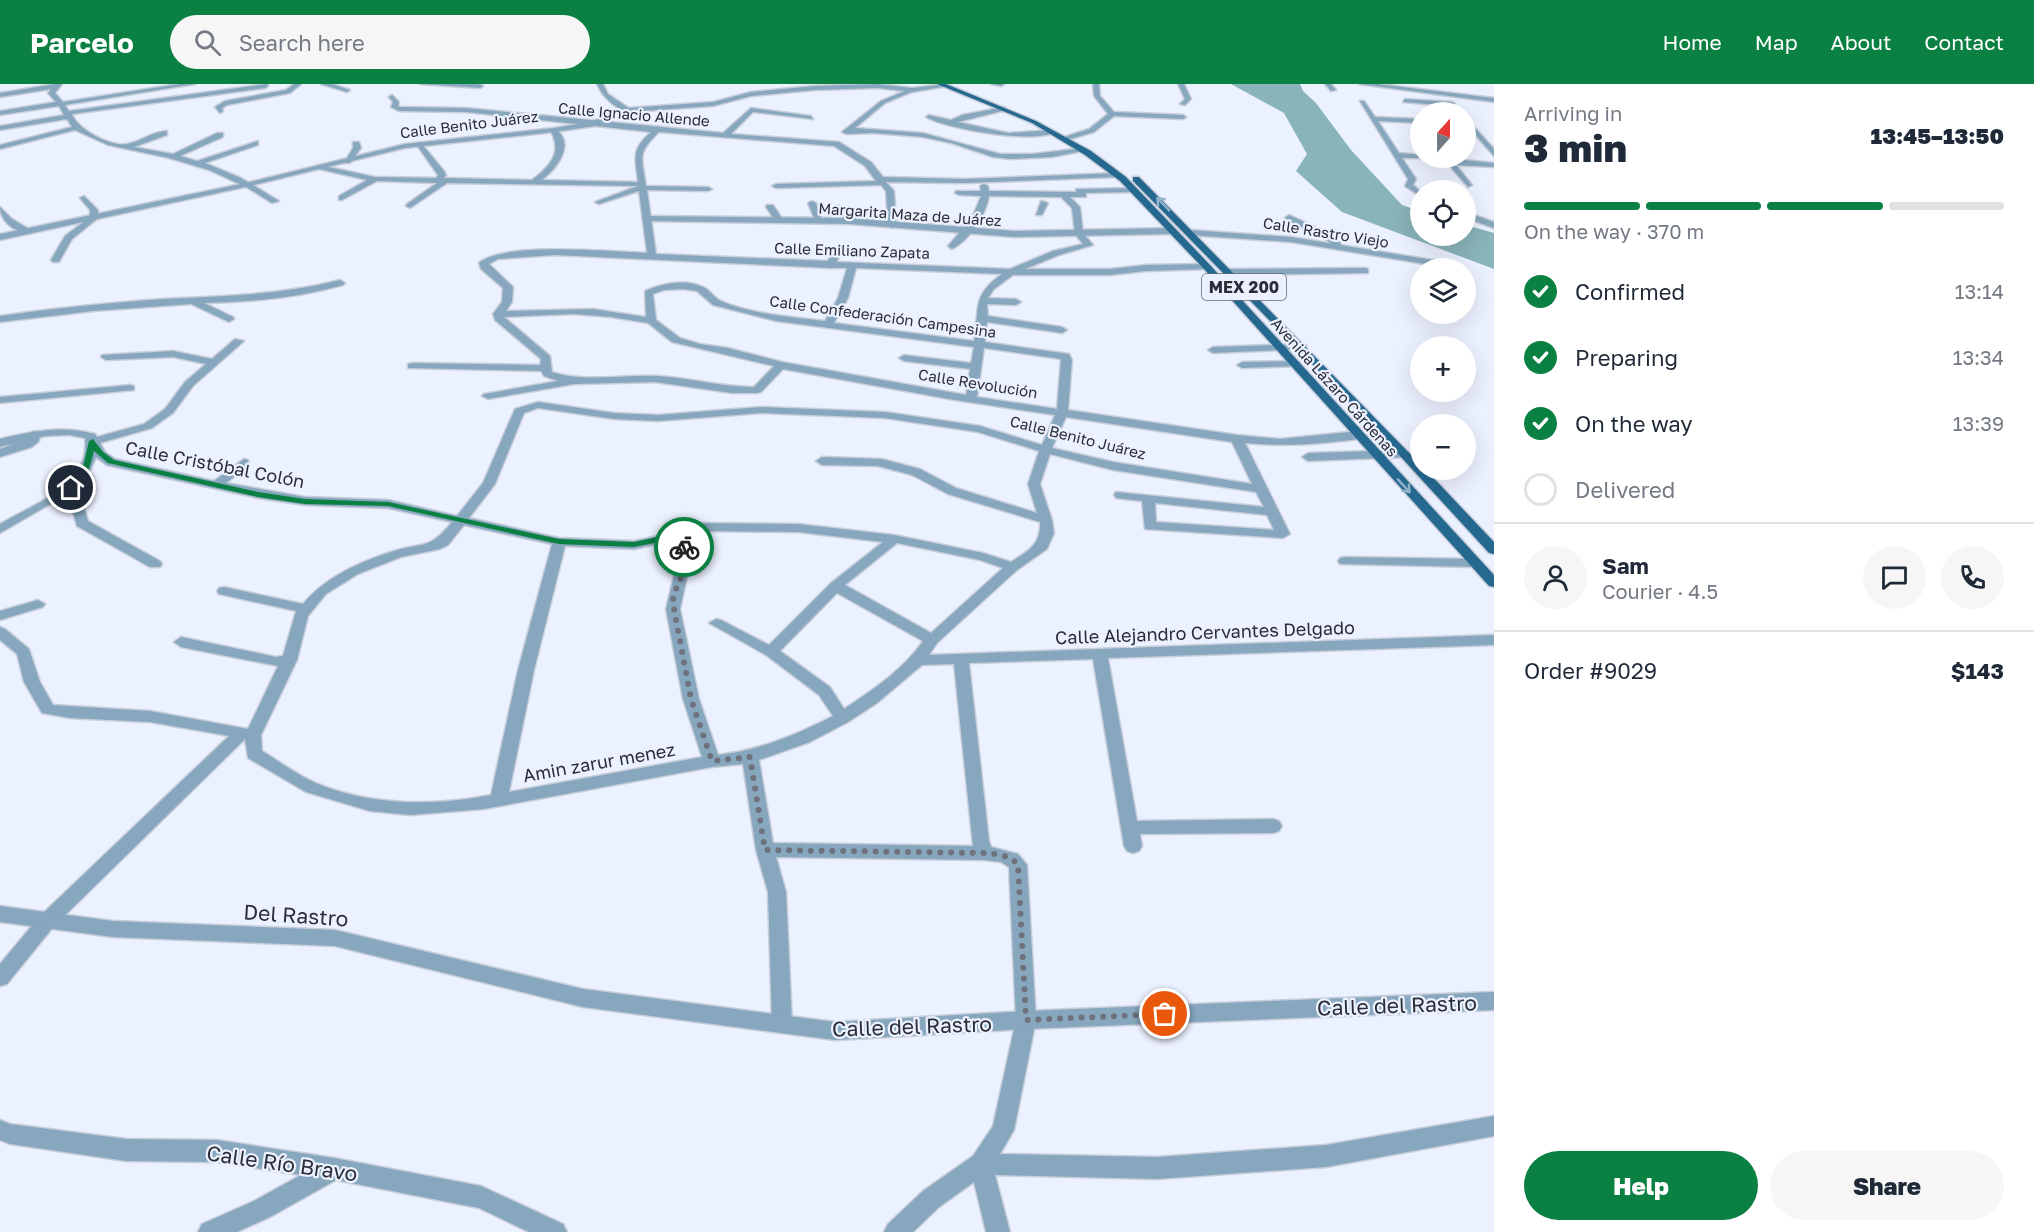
<!DOCTYPE html>
<meta charset="utf-8">
<style>
:root{--surface:#fff;--page:#f6f6f7;--text:#1f2937;--muted:#747a83;--line:#e0e1e3;--accent:#0b8043}
body{margin:0;font-family:"Golos Text",sans-serif;background:var(--page);color:var(--text);height:100vh;display:flex;flex-direction:column;font-size:22px;white-space:nowrap}
*{box-sizing:border-box;margin:0}
p{font-size:20px;color:var(--muted)}
.icon{flex:none;width:33px;height:33px;fill:none;stroke:currentColor;stroke-width:2;stroke-linecap:round;stroke-linejoin:round}
.map{position:relative;flex:1;overflow:hidden}
.side{display:flex;flex-direction:column;background:var(--surface);width:540px}
.side>*{flex:none}
.needle{width:39px;rotate:21deg}
.controls{position:absolute;left:1410px;top:18px;display:grid;gap:12px}
.controls a{display:grid;place-items:center;width:66px;height:66px;border-radius:50%;background:var(--surface);box-shadow:0 6px 24px #0002;font-size:30px}
.pin{position:absolute;display:grid;place-items:center;width:51px;height:51px;color:#fff;margin:-26px;border:3px solid #fff;border-radius:50%;box-shadow:0 2px 6px #0007}
.courier{position:absolute;display:grid;place-items:center;width:60px;height:60px;margin:-30px;border:4px solid #0b8043;border-radius:50%;background:#fff;color:#222;box-shadow:0 2px 8px #0007}
.overview em{font-style:normal;font-weight:800}
.overview div{display:flex;flex-direction:column-reverse}
.overview{display:flex;align-items:center;justify-content:space-between;height:102px;padding:0 30px}
h1{font-size:39px;font-weight:800;line-height:45px}
.bar{display:grid;grid-template-columns:repeat(4,1fr);gap:9px 6px;align-content:center;height:72px;padding:0 30px}
.bar i{height:8px;border-radius:4px;background:var(--line)}
.bar .on{background:var(--accent)}
.bar p{grid-column:span 4}
.line{display:flex;align-items:center;gap:15px;padding:0 30px;border-top:2px solid var(--line)}
.line div{flex:1}
.round{display:grid;place-items:center;flex:none;width:63px;height:63px;border-radius:32px;background:var(--page)}
ol{padding:0 30px;list-style:none}
li{display:flex;align-items:center;gap:18px;height:66px}
li p{margin-inline-start:auto}
li .icon{padding:6px;border-radius:50%;background:var(--accent);color:#fff;stroke-width:4}
li:last-child{color:var(--muted)}
li i{width:33px;height:33px;border:3px solid var(--line);border-radius:50%}
.cta{display:flex;gap:12px;margin-top:auto;padding:12px 30px}
.cta a{flex:1;height:69px;border-radius:36px;background:var(--accent);color:#fff;font-size:24px;font-weight:800;line-height:69px;text-align:center}
.cta a+a{background:var(--page);color:var(--text)}
header{display:flex;align-items:center;gap:36px;box-sizing:border-box;height:84px;padding:0 30px;background:var(--accent);color:#fff}
header strong{font-size:28px}
nav{display:flex;gap:33px;margin-inline-start:auto;font-size:21px}
.search{width:420px;height:54px;background:var(--page);display:flex;align-items:center;gap:15px;box-sizing:border-box;padding:0 21px;border-radius:33px;color:var(--muted);font-size:22px}
main{display:flex;flex:1;min-height:0}
.map>svg:first-child{display:block}
</style>
<header>
<strong>Parcelo</strong>
<div class="search"><svg class="icon" aria-label="search" viewBox="0 0 24 24"><circle cx="10" cy="10" r="6"/><path d="M15 15l6 6"/></svg>Search here</div>
<nav><a>Home</a><a>Map</a><a>About</a><a>Contact</a></nav>
</header>
<main>
<div class="map">
<svg width="1494" height="1148" viewBox="0 0 1494 1148">
<rect width="100%" height="100%" fill="#ecf1ff"/>
<!-- water -->
<polygon fill="#89b4ba" points="1231,0 1300,0 1303,7 1316,19 1351,66 1402,121 1420,127 1420,152 1466,152 1466,141 1494,149 1494,185 1342,128 1296,87 1307,70 1284,29"/>
<g fill="none" stroke-linecap="round" stroke-linejoin="round">
<!-- minor casing -->
<g stroke="#c9cedb" stroke-width="3">
<g id="minor">
<path d="M55,0H62L55,9L63,18L179,0H195L65,21L69,27L267,0L268,2L265,4L72,30C77,45 110,63 127,60C140,58 153,47 167,47V51L134,63L173,70L217,49H223V53L180,72L197,77L258,57V61L205,79L241,94L279,117L272,119L248,104L209,86L169,74L108,61L75,46L0,65V61L72,43L67,35L0,46V42L64,31L59,22L0,31V27L56,18L48,9L51,5L0,13V9Z"/>
<polygon points="294,0 301,0 290,9 227,21 222,24 223,27 220,29 215,23 225,17 286,6"/>
<polygon points="321,0 332,0 350,6 347,8"/>
<polygon points="420,0 479,0 483,2 480,4"/>
<path d="M597,0H603L608,10L630,25V27C616,27 602,12 597,0Z"/>
<polygon points="991,0 1004,0 1001,2"/>
<polygon points="1093,0 1099,0 1100,12 1114,28 1183,31 1186,33 1183,35 1114,32 1094,48 1064,57 1064,53 1089,45 1108,30 1094,12"/>
<polygon points="1178,0 1184,0 1191,15 1185,21 1180,20 1185,15"/>
<polygon points="1325,0 1331,0 1336,6 1331,7"/>
<polygon points="1359,0 1378,0 1494,14 1494,18"/>
<polygon points="912,4 914,7 885,19 855,44 923,49 1000,70 1032,70 1084,64 1088,66 1052,73 1011,75 993,73 951,59 923,53 874,49 846,50 842,48 881,17"/>
<path d="M392,11L399,18L398,22L400,23L466,24L723,49L751,24L811,32L813,35L753,28L731,50L839,58L871,78L883,93L964,95L1118,89L1122,91L1118,93L964,99L886,98L894,107L896,141L892,144L888,141L886,107L881,101L776,104L772,102L776,100L876,97L865,82L834,62L659,48C636,70 642,73 646,102L708,103L712,105L708,107L647,106L656,170L828,177L833,166L837,163L841,166L837,178L1010,185L1053,167L1083,160L1075,150L1072,124L1061,113L989,112C986,131 970,156 952,165L948,162L972,134L981,112L959,111L955,109L956,107H981L980,102L984,100L988,102L989,107L1076,108V105H1079L1137,104L1138,106L1134,108L1086,109V113H1070L1080,123L1083,149L1093,161L1059,171L1025,185H1110L1146,181L1207,180L1212,183L1210,185L1146,187L1110,191H1013L994,205L988,214L1016,215L1021,218L1016,221L987,220L988,232L1062,243L1067,246L1062,249L987,238L985,258L1069,270L1072,276L1068,326L1237,351L1280,355L1359,347L1365,351L1359,355C1320,360 1284,363 1245,359L1290,450L1283,454L1145,445L1142,417L1116,414L1114,411L1116,408L1264,423L1256,408L1113,386L1050,370L1040,400L1052,436L1054,449L1047,465L1017,486L937,559L929,571L1494,551V561L1108,574L1137,737L1273,735L1279,737L1282,742L1279,747L1273,749L1140,750L1142,762L1139,767L1133,769L1127,767L1124,762L1093,575L969,579L989,757L991,763L1018,770L1027,781L1036,936L1014,1046L1000,1070L1157,1073L1326,1061L1494,1032V1052L1326,1083L1157,1095L995,1091L1010,1148H986L974,1098L939,1123L913,1148H884L888,1140L923,1107L973,1072L993,1042L1016,936L1009,783L1001,778L984,776L776,773L786,808L792,939L789,945L782,948L775,945L772,939L768,808L756,766L743,680L712,683L484,725L410,731L370,727L306,708L248,674L245,655L54,842L7,900L0,902V880L40,832L229,652L150,638L70,634L42,629L24,598L17,570L0,556V543L5,545L29,565L40,598L53,621L150,627L248,645L278,582L181,563L174,558L181,553L276,573L283,572L296,527L219,510L217,507L219,504L224,503L303,520C326,493 357,479 391,468C423,457 428,468 452,438L388,424L305,421L258,414L107,381L96,373L89,389L93,392L94,398L82,417L88,437L160,477L162,480L160,483H150L77,442L70,417L78,404L0,449V440C33,420 91,402 85,354L69,351L46,352L0,363V355C33,347 62,341 95,350L97,353L144,340L165,325L185,298L206,280L173,273L106,276L101,273L102,271L173,267L212,275L235,255L244,257L193,302L173,329L152,344L100,359L105,368L115,375L214,397L244,375L248,376V382L226,399L305,413L388,416L457,432L483,399L515,325L538,318L614,329L658,331L761,323L885,328L980,342L1042,361L1055,331L955,316L783,285L761,308L757,309H732L655,298L574,300L488,315L482,312L484,310L558,297L544,292L541,287L408,284V280L412,279L540,281L541,275L495,236L493,230L502,218L503,204L481,185L479,179C504,157 612,168 647,169L639,107L599,120L595,118L638,102L447,99L410,124L406,122L407,120L437,99L377,97L342,116H339V112L367,96L319,85V81L375,93L436,94L438,91L416,60L420,58L444,87L446,91L444,94L532,96C551,82 563,68 550,46L554,44C577,59 557,84 542,96L638,98C635,72 631,66 651,48L466,28L399,27L391,23L393,18L389,13ZM555,171L831,184H847L838,214L825,237C794,233 750,230 721,217C714,214 710,206 703,203C685,194 661,200 645,207L646,233L593,225L506,227L512,218L513,203L489,180L498,175ZM856,184L1002,190C971,212 980,224 974,257L834,239L848,214ZM683,205L697,207L713,221L776,237L974,263L971,279L904,271L899,274L904,277L970,285L966,311L782,278L728,264L700,260L680,254L656,236L653,210L664,206ZM574,230L611,233L648,239L672,258L774,282L754,303C721,303 690,294 658,292C622,290 587,299 552,288L550,272L504,233ZM984,264L1061,275L1057,325L977,313ZM538,324L614,335L658,337L761,329L885,334L978,348L1039,367L1028,400L1037,429L956,404L920,385L882,375L822,373L816,377L822,381L878,382L912,391L948,410L1040,438C1041,461 1028,467 1011,478L983,469L894,451L798,440L702,439L673,449L634,457L559,454L469,434L495,400L524,329ZM1066,333L1232,358L1252,400L1113,378L1052,364ZM1155,419L1267,431L1274,446L1156,438ZM464,441L552,460L518,586L491,711C435,722 372,722 318,700C299,692 280,678 262,667L261,651L297,576L308,532L326,510L358,490L401,473L440,465L448,461ZM703,447L798,448L883,458L831,499L769,561L721,536L716,535L709,539L766,571L819,611L833,632C796,651 760,666 718,671L699,615L680,525L690,479L688,461L684,454ZM672,457L677,470V479L666,525L683,615L702,673L509,708L534,586L565,462L634,465ZM897,459L980,476L1003,484L931,549L845,501ZM837,509L923,557C904,585 873,606 844,625L830,603L780,567ZM954,580L973,762L773,759L759,676L810,658L848,638L877,619L922,581Z"/>
<polygon points="1405,15 1452,18 1455,20 1452,22 1403,18"/>
<polygon points="1360,17 1364,17 1375,33 1420,35 1420,39 1378,37 1399,69 1420,71 1420,74 1423,74 1402,74 1416,95 1413,101 1420,107 1420,112 1405,102 1408,95"/>
<path d="M1004,23L1006,26L958,38L1008,49L1052,46L1056,48C1034,60 946,45 926,33L929,31L951,36L962,31Z"/>
<polygon points="1466,34 1494,65 1494,72 1466,40"/>
<polygon points="353,58 359,58 361,64 350,79 344,79 353,64"/>
<polygon points="1443,74 1494,79 1494,83 1456,81 1472,101 1468,103"/>
<polygon points="84,112 98,126 98,134 72,155 59,178 53,178 51,176 65,152 90,133 90,126 80,114"/>
<polygon points="812,117 816,119 822,138 815,136 808,119"/>
<polygon points="1041,117 1048,119 1042,131 1036,131"/>
<polygon points="767,121 773,121 783,136 782,138 776,138 766,123"/>
<polygon points="834,122 840,122 852,135 852,139 846,139 834,126"/>
<path d="M0,123L12,135L29,145V149C15,149 0,137 0,123Z"/>
<polygon points="1466,128 1494,138 1494,144 1466,134"/>
<polygon points="1289,131 1329,149 1342,161 1335,163 1323,153 1286,136 1285,134"/>
<polygon points="1365,184 1368,185 1368,189 1229,191 1224,188 1229,185"/>
<path d="M340,196L345,199L343,201C297,214 251,218 204,219L233,233L234,235L229,238L191,220L93,227L0,238V232C54,224 109,219 163,215C224,212 281,211 340,196Z"/>
<polygon points="1302,260 1306,261 1306,265 1213,269 1208,266 1213,263"/>
<polygon points="1296,277 1300,278 1300,282 1242,284 1237,281 1242,278"/>
<polygon points="130,301 134,302 134,306 0,319 0,313"/>
<polygon points="1405,366 1411,370 1409,373 1308,377 1302,373 1308,369"/>
<polygon points="1345,473 1476,475 1483,479 1476,483 1340,480 1338,477 1340,474"/>
<polygon points="38,516 45,520 43,523 0,536 0,527"/>
<polygon points="0,1036 10,1040 126,1055 217,1056 334,1074 481,1102 563,1140 567,1148 529,1148 479,1124 336,1096 270,1133 237,1148 198,1148 202,1140 254,1117 301,1091 217,1078 126,1077 10,1060 0,1056"/>
</g>
</g>
<!-- tertiary casing -->
<g stroke="#c9cedb" stroke-width="3">
<g id="tertiary">
<polygon points="878,0 912,4 945,0 948,2 912,8 878,4 814,6 751,12 713,22 629,28 595,42 554,48 405,64 250,102 0,156 0,150 250,98 405,60 554,44 590,38 628,24 713,18 751,8 814,2"/>
<polygon points="645,132 849,134 1014,147 1171,144 1175,147 1171,150 1014,153 849,140 648,137 644,134"/>
<polygon points="1191,146 1291,153 1457,180 1462,183 1450,184 1291,158 1188,151 1187,149"/>
<polygon points="34,347 40,351 39,357 32,363 0,373 0,365 29,354 30,349"/>
<polygon points="0,822 113,837 335,846 583,905 835,938 1026,927 1494,908 1494,926 1026,945 835,956 583,923 335,862 113,853 0,838"/>
</g>
</g>
<!-- primary casing -->
<g stroke="#c9cedb" stroke-width="3">
<g id="primary">
<polygon points="937,0 946,0 1036,37 1091,67 1126,93 1210,181 1494,491 1494,503 1489,502 1204,185 1120,97 1085,71 1032,39"/>
<polygon points="1133,93 1139,93 1420,380 1420,386 1426,386 1494,458 1494,470 1489,469 1367,336 1133,97"/>
</g>
</g>
<!-- minor -->
<use href="#minor" fill="#87a7be" fill-rule="evenodd"/>
<!-- tertiary -->
<use href="#tertiary" fill="#87a7be" fill-rule="evenodd"/>
<!-- primary -->
<use href="#primary" fill="#266990" fill-rule="evenodd"/>
</g>
<!-- one-way arrows -->
<defs><path id="oneway-shaft" d="M-6 0H5M1.5-3L5.5 0L1.5 3" fill="none" stroke-width="1.6" stroke-linecap="round" stroke-linejoin="round" transform="scale(1.5)"/></defs>
<g stroke="#93b4cd">
<use href="#oneway-shaft" transform="translate(1163 120) rotate(-134)"/>
<use href="#oneway-shaft" transform="translate(1404 402) rotate(47)"/>
</g>
<!-- route -->
<path fill="#0b8043" d="M93,355L103,368L114,376L258,408L305,415L388,418L559,455L634,458L676,449L679,450L688,463L681,465L674,455L634,463L559,460L388,422L305,420L258,413L108,379L94,367C90,384 87,394 74,406H68V402L82,387L89,357Z"/>
<g fill="none" stroke-linecap="round" stroke-linejoin="round">
<!-- done -->
<path stroke="#6e727c" stroke-width="6" stroke-dasharray="0 10.8" d="M684,463V487L673,512L674,525L691,615L712,677L750,673L765,766L984,769C995,770 1011,771 1018,781L1026,936L1165,930"/>
</g>
<g text-anchor="middle" dominant-baseline="central" stroke-width="4.5" stroke-linejoin="round" paint-order="stroke">
<!-- far-street labels -->
<g font-size="15" fill="#2a2d36" stroke="#ecf1ff">
<text transform="translate(634 30) rotate(5)">Calle Ignacio Allende</text>
<text transform="translate(469 40) rotate(-7)">Calle Benito Juárez</text>
<text transform="translate(910 130) rotate(4)">Margarita Maza de Juárez</text>
<text transform="translate(1326 148) rotate(9)">Calle Rastro Viejo</text>
<text transform="translate(852 166) rotate(2)">Calle Emiliano Zapata</text>
<text transform="translate(883 232) rotate(8)">Calle Confederación Campesina</text>
<text transform="translate(978 299) rotate(9)">Calle Revolución</text>
<text transform="translate(1335 303) rotate(48)">Avenida Lázaro Cárdenas</text>
<text transform="translate(1078 353) rotate(14)">Calle Benito Juárez</text>
</g>
<!-- shield labels -->
<rect fill="#ecf1ff" stroke="#646872" stroke-width="1.5" x="1202" y="190" width="84" height="26" rx="4.5"/>
<g font-size="16" font-weight="bold" fill="#2a2d36">
<text x="1244" y="203">MEX 200</text>
</g>
<!-- street labels -->
<g font-size="18" fill="#2a2d36" stroke="#ecf1ff">
<text transform="translate(215 380) rotate(11)">Calle Cristóbal Colón</text>
<text transform="translate(1205 548) rotate(-2)">Calle Alejandro Cervantes Delgado</text>
<text transform="translate(599 678) rotate(-10)">Amin zarur menez</text>
</g>
<!-- near-street labels -->
<g font-size="21" fill="#2a2d36" stroke="#ecf1ff">
<text transform="translate(296 831) rotate(4)">Del Rastro</text>
<text transform="translate(1397 921) rotate(-2)">Calle del Rastro</text>
<text transform="translate(912 942) rotate(-2)">Calle del Rastro</text>
<text transform="translate(282 1079) rotate(8)">Calle Río Bravo</text>
</g>
</g>
</svg>
<div class="controls">
<a><svg class="needle" viewBox="-14 -14 28 28"><path d="M0-13l5 13h-10z" fill="#e53935"/><path d="M0 13l5-13h-10z" fill="#747a83"/></svg></a>
<a><svg class="icon" aria-label="locate" viewBox="0 0 24 24"><circle cx="12" cy="12" r="6"/><path d="M12 2v4M12 18v4M2 12h4M18 12h4"/></svg></a>
<a><svg class="icon" aria-label="layers" viewBox="0 0 24 24"><path d="M12 4l9 5-9 5-9-5zM3 14l9 5 9-5"/></svg></a>
<a>+</a>
<a>−</a>
</div>
<div class="pin" style="left:1165px;top:930px;background:#ea580c"><svg class="icon" aria-label="bag" viewBox="0 0 24 24"><path d="M5 8h14l-1 12H6zM9 8a3 3 0 0 1 6 0"/></svg></div>
<div class="pin" style="left:71px;top:404px;background:#1f2937"><svg class="icon" aria-label="home" viewBox="0 0 24 24"><path d="M3 11l9-7 9 7M6 9v11h12V9"/></svg></div>
<div class="courier" style="left:684px;top:463px"><svg class="icon" aria-label="bike" viewBox="0 0 24 24"><circle cx="6" cy="16" r="4"/><circle cx="18" cy="16" r="4"/><path d="M6 16l4-8h5l3 8M10 8l3 8H6M13 5h3"/></svg></div>
</div>
<section class="side">
<div class="overview"><div><h1>3 min</h1><p>Arriving in</p></div><em>13:45–13:50</em></div>
<div class="bar"><i class="on"></i><i class="on"></i><i class="on"></i><i></i><p>On the way · 370 m</p></div>
<ol>
<li><svg class="icon" aria-label="check" viewBox="0 0 24 24"><path d="M5 12l5 5 9-10"/></svg>Confirmed<p>13:14</p></li>
<li><svg class="icon" aria-label="check" viewBox="0 0 24 24"><path d="M5 12l5 5 9-10"/></svg>Preparing<p>13:34</p></li>
<li><svg class="icon" aria-label="check" viewBox="0 0 24 24"><path d="M5 12l5 5 9-10"/></svg>On the way<p>13:39</p></li>
<li><i></i>Delivered</li>
</ol>
<div class="line" style="height:108px"><a class="round"><svg class="icon" aria-label="person" viewBox="0 0 24 24"><circle cx="12" cy="8" r="4"/><path d="M4 21q1-7 8-7t8 7"/></svg></a><div><b>Sam</b><p>Courier · 4.5</p></div><a class="round"><svg class="icon" aria-label="chat" viewBox="0 0 24 24"><path d="M4 5h16v11H9l-5 4z"/></svg></a><a class="round"><svg class="icon" aria-label="phone" viewBox="0 0 24 24"><path d="M5 4h4l2 5-3 2q2 4 5 5l2-3 5 2v4C11 20 4 13 5 4z"/></svg></a></div>
<div class="line" style="height:78px"><div>Order #9029</div><b>$143</b></div>
<div class="cta"><a>Help</a><a>Share</a></div>
</section>
</main>
